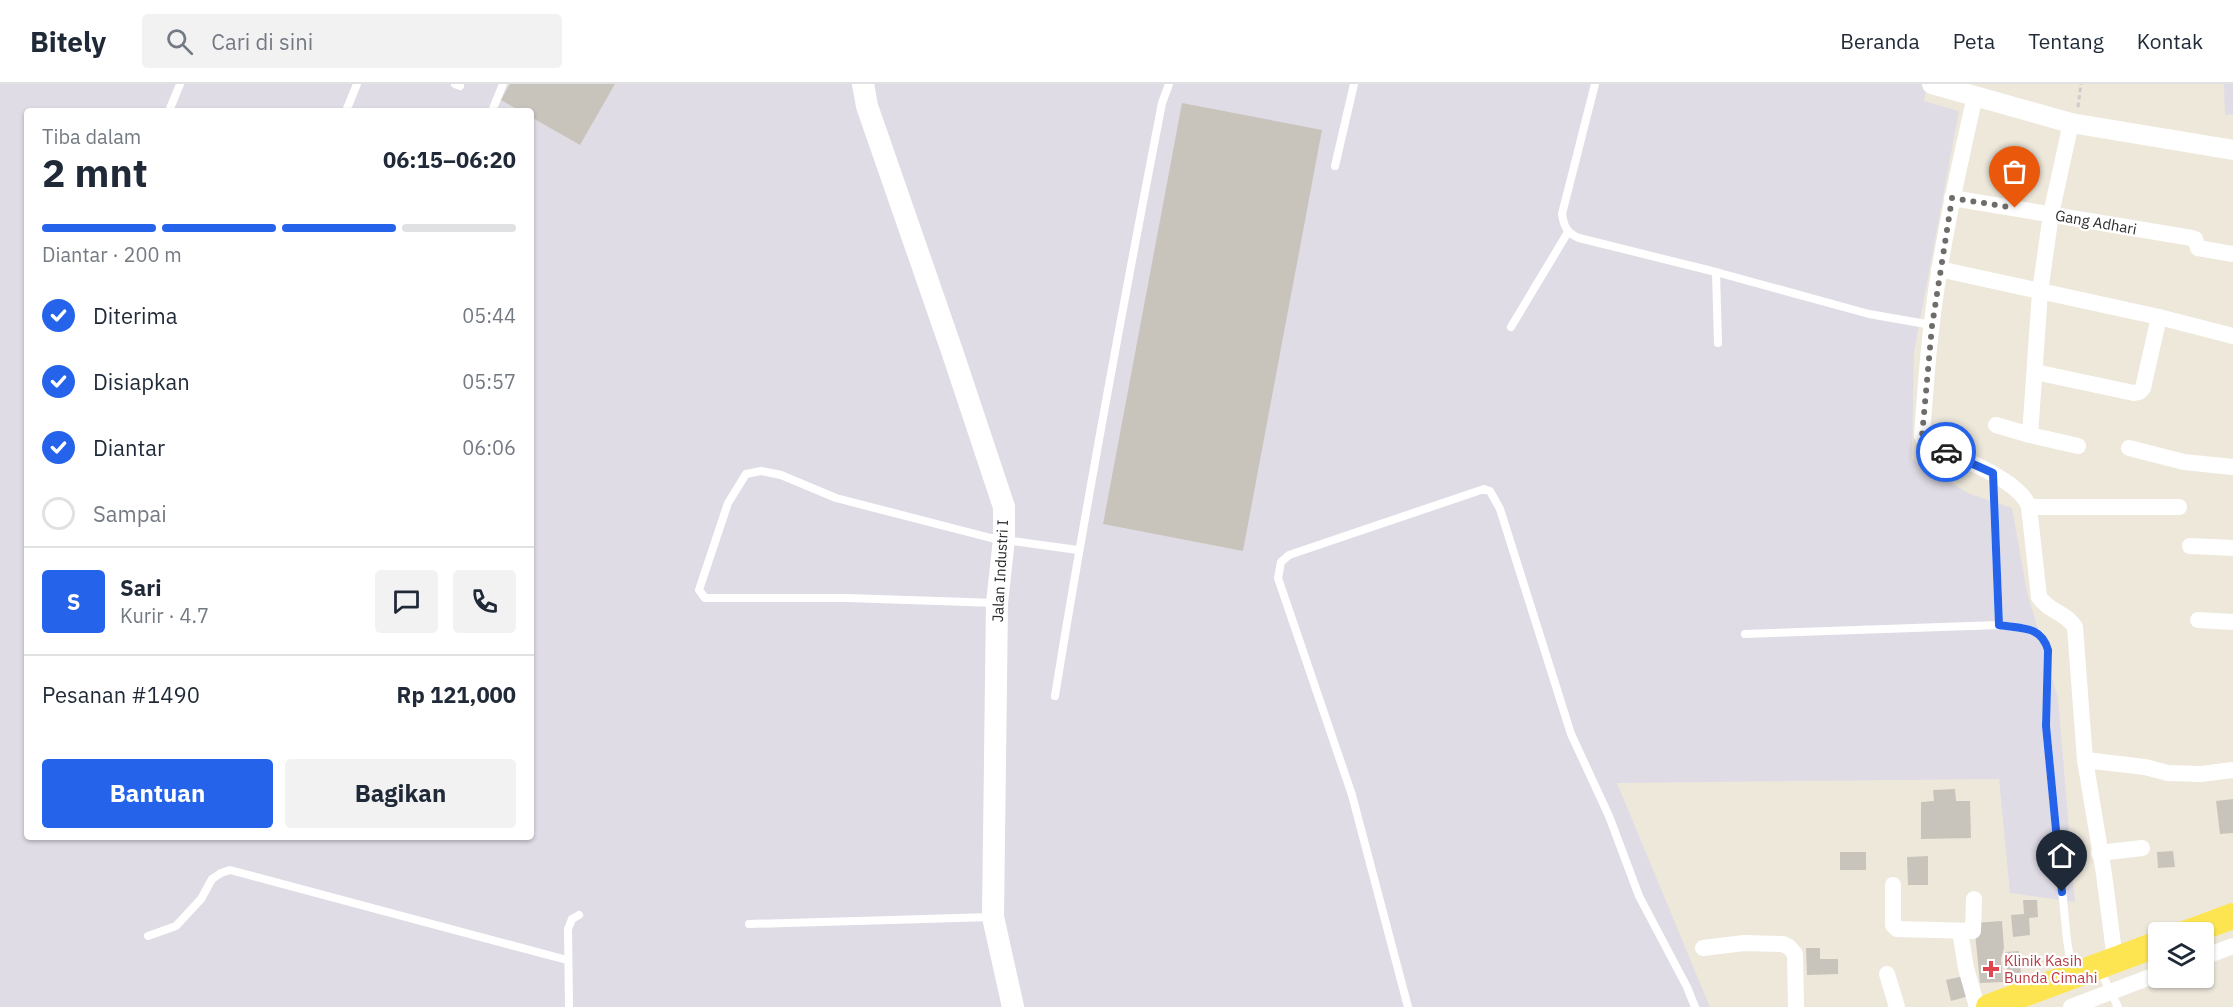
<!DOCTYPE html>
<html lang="id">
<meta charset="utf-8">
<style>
:root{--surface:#fff;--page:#f2f2f3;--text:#1f2937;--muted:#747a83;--line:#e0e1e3;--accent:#2563eb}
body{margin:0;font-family:"IBM Plex Sans",sans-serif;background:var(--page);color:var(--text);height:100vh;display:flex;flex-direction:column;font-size:22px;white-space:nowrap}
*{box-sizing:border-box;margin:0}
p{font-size:20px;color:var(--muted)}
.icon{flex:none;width:33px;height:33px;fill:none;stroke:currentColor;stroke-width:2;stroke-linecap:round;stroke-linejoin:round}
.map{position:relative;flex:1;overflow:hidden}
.panel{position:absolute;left:24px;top:24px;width:510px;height:732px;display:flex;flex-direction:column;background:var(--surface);border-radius:6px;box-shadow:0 2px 4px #0004}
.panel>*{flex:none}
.tools{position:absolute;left:2148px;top:838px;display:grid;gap:12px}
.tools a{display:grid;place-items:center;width:66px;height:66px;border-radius:6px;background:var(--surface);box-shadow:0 2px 4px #0004;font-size:30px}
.pin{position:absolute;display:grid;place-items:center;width:51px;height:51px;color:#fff;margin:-62px -26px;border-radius:50% 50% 50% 0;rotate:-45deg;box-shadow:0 0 6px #0007}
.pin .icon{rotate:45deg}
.courier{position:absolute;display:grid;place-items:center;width:60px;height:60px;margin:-30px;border:4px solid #2563eb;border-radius:50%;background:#fff;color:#222;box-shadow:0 2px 8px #0007}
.summary em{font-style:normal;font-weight:700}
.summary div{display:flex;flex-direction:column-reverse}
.summary{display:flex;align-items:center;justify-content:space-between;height:102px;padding:0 18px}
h1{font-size:39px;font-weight:700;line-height:45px}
.bar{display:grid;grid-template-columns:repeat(4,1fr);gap:9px 6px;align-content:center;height:72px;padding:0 18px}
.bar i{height:8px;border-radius:4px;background:var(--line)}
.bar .current{background:var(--accent)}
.bar p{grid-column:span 4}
.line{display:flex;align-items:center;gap:15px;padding:0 18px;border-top:2px solid var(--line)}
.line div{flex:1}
.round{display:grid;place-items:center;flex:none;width:63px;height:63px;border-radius:6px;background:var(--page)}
ol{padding:0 18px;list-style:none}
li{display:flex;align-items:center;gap:18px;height:66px}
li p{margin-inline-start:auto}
li .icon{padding:6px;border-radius:50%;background:var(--accent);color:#fff;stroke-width:4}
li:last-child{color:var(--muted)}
li i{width:33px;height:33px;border:3px solid var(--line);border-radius:50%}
.primary-button{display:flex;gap:12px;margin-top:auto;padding:12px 18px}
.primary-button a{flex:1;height:69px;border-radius:6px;background:var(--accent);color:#fff;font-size:24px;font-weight:700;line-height:69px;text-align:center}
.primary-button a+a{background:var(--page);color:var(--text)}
header{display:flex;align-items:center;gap:36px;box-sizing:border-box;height:84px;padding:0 30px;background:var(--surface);border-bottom:2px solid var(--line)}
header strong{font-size:28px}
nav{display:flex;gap:33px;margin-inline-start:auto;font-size:21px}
.search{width:420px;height:54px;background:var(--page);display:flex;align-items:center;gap:15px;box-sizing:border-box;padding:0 21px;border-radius:6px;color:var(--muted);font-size:22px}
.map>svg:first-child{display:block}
</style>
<header>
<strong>Bitely</strong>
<div class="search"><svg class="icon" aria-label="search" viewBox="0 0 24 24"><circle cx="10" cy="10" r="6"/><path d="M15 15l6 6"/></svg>Cari di sini</div>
<nav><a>Beranda</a><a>Peta</a><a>Tentang</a><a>Kontak</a></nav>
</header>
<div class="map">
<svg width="2233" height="923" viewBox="0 0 2233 923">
<rect width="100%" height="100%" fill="#eee8db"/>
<!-- industrial -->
<g fill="#e0dce6" fill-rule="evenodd">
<path d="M0,0H1928L1924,17L1959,27L1914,268L1912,375L1970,410L2012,424L2027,508L2058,614L2075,818L2010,809L1999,695L1617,699L1710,923H0ZM27,27H531V753H27Z"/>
<polygon points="2224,0 2233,0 2233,30 2225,31"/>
</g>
<!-- building -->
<g fill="#c9c4bb">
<polygon points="510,0 615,0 580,61 531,33 531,27 520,27 501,16"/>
<polygon points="1182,19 1322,46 1243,467 1103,440"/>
<polygon points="1955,705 1956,717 1970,717 1971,754 1921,755 1921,718 1934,717 1933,706"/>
<polygon points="2233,715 2233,749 2220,750 2216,717"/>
<polygon points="2173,767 2175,783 2158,784 2157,768"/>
<rect x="1840" y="768" width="26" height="18"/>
<polygon points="1928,772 1928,801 1908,801 1907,773"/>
<polygon points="2023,816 2037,816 2038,833 2029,834 2030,851 2013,853 2011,831 2024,830"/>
<polygon points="2002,837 2004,864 2001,875 2003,898 1980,899 1974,839"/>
<polygon points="1806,864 1820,864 1820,875 1838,875 1838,890 1807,891"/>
<polygon points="2019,867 2021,890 2012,891 2012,896 2008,896 2005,868"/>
<polygon points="1964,892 1969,912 1951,917 1946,896"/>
</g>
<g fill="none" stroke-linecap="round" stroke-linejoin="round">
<!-- path -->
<polyline stroke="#ccc" stroke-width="3" stroke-dasharray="4.5 3" stroke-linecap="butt" points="2078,23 2081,0"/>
<!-- service -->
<g stroke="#fff" stroke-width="8">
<polyline points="455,0 460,2"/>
<path d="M1595,0L1562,130C1564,143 1567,149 1579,154L1716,188L1869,230L1932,241"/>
<polyline points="169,27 180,0"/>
<polyline points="346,27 357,0"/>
<polyline points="492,27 503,0"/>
<polyline points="1335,82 1354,0"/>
<polyline points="1716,188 1718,259"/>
<polyline points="1511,243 1568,148"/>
<polyline points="1993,390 1999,541"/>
<polyline points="997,519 847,514 705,514 699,506 728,419 746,390 761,387 781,391 836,414 991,454 1078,466"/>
<path d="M1745,550L1999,541C2021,545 2041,541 2048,566L2046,642L2067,856L2072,888"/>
<path d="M1055,612C1087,414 1124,216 1162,19L1169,0"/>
<polyline points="749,840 993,833"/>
<polyline points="148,852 176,842 201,815 212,795 221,789 230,786 567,876"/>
<polyline points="2100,886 2118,923"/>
<polyline points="569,923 568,845 572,835 579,831"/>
<polyline points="1408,923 1352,711 1278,494 1281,478 1289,471 1484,405 1490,407 1500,425 1571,650 1609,732 1639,812 1687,903 1695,923"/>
</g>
<!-- minor -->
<g stroke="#fff" stroke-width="16">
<path d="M1975,12C1962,69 1949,126 1940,183C1930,239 1926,296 1922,352L1926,359C1952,371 2020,395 2029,423L2039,513C2048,527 2067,529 2075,543L2085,676L2104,790L2115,876"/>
<polyline points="2071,39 2051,130 2040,208 2030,351 2078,362"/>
<polyline points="1952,114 2192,154 2195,155 2198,164 2233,170"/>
<polyline points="1939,185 2159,233 2233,252"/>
<polyline points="2035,288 2134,309 2139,308 2143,304 2159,233"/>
<polyline points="1996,341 2030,351"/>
<polyline points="2129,364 2184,378 2233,383"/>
<polyline points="2029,423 2179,423"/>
<polyline points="2190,462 2233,464"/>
<polyline points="2198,536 2233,538"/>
<polyline points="2085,676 2145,683 2168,689 2201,690 2233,686"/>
<polyline points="2099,769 2142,764"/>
<polyline points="1893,801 1893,841 1897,845 1973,847 1974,815"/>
<polyline points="1960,847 1966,884 1977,923"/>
<polyline points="1703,864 1744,859 1783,860 1789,863 1795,870 1796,923"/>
<polyline points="2204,873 2233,862"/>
<polyline points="1887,890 1897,923"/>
<polyline points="2071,923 2158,890"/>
</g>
<!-- tertiary -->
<polyline stroke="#fff" stroke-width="20" points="1932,0 2071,39 2233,66"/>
<!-- secondary -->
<polyline stroke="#fff" stroke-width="22" points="863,0 867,22 951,264 1004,423 1004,455 997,519 993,833 1013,923"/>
<!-- primary -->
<g stroke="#fde551" stroke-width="26">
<polyline points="2187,849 2233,832"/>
<polyline points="1989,923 2158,860"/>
</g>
</g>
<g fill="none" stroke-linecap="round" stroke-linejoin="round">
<!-- done -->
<polyline stroke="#6f6d69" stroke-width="6" stroke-dasharray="0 10.8" points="1946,368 1926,359 1922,352 1932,242 1952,114 2015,124"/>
<!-- route -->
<path stroke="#2563eb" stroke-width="8" d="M1946,368L1993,389L1999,541C2021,545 2041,541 2048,566L2046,642L2062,808"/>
</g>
<!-- markers -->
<path fill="#e0444e" stroke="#fff" stroke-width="2" d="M1988 876h6v6h6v6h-6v6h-6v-6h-6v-6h6z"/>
<g text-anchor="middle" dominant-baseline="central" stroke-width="4.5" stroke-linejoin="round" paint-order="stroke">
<!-- street labels -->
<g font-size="15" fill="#2b2b2b" stroke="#fff">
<text transform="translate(2096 138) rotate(10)">Gang Adhari</text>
<text transform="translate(1000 487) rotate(-87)">Jalan Industri I</text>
</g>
<!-- health labels -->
<g font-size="15" fill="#be3a42" stroke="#fff" text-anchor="start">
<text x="2004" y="876">Klinik Kasih<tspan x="2004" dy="17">Bunda Cimahi</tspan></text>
</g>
</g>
</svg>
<div class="tools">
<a><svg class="icon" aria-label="layers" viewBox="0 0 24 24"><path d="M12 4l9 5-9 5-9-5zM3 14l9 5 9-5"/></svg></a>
</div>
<div class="pin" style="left:2015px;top:124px;background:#ea580c"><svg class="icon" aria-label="bag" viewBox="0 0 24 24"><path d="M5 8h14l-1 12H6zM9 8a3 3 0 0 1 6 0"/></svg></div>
<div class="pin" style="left:2062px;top:808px;background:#1f2937"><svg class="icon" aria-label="home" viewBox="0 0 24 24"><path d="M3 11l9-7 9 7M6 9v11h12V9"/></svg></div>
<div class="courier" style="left:1946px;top:368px"><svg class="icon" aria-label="car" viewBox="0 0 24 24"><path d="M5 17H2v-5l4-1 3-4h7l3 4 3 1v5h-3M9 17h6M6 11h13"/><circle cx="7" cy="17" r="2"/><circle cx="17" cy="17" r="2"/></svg></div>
<section class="panel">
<div class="summary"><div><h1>2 mnt</h1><p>Tiba dalam</p></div><em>06:15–06:20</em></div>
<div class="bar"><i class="current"></i><i class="current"></i><i class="current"></i><i></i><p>Diantar · 200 m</p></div>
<ol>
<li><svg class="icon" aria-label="check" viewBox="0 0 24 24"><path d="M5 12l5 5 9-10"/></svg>Diterima<p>05:44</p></li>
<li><svg class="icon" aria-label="check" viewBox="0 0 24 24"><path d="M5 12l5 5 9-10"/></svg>Disiapkan<p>05:57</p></li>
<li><svg class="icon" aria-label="check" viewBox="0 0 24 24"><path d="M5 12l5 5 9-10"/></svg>Diantar<p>06:06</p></li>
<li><i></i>Sampai</li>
</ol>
<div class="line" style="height:108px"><b class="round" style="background:var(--accent);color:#fff">S</b><div><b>Sari</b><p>Kurir · 4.7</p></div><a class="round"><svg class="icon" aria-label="chat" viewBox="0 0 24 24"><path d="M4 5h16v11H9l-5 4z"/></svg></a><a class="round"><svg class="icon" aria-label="phone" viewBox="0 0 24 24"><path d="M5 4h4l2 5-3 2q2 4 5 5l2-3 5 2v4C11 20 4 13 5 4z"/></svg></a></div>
<div class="line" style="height:78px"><div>Pesanan #1490</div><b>Rp 121,000</b></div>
<div class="primary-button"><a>Bantuan</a><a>Bagikan</a></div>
</section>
</div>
